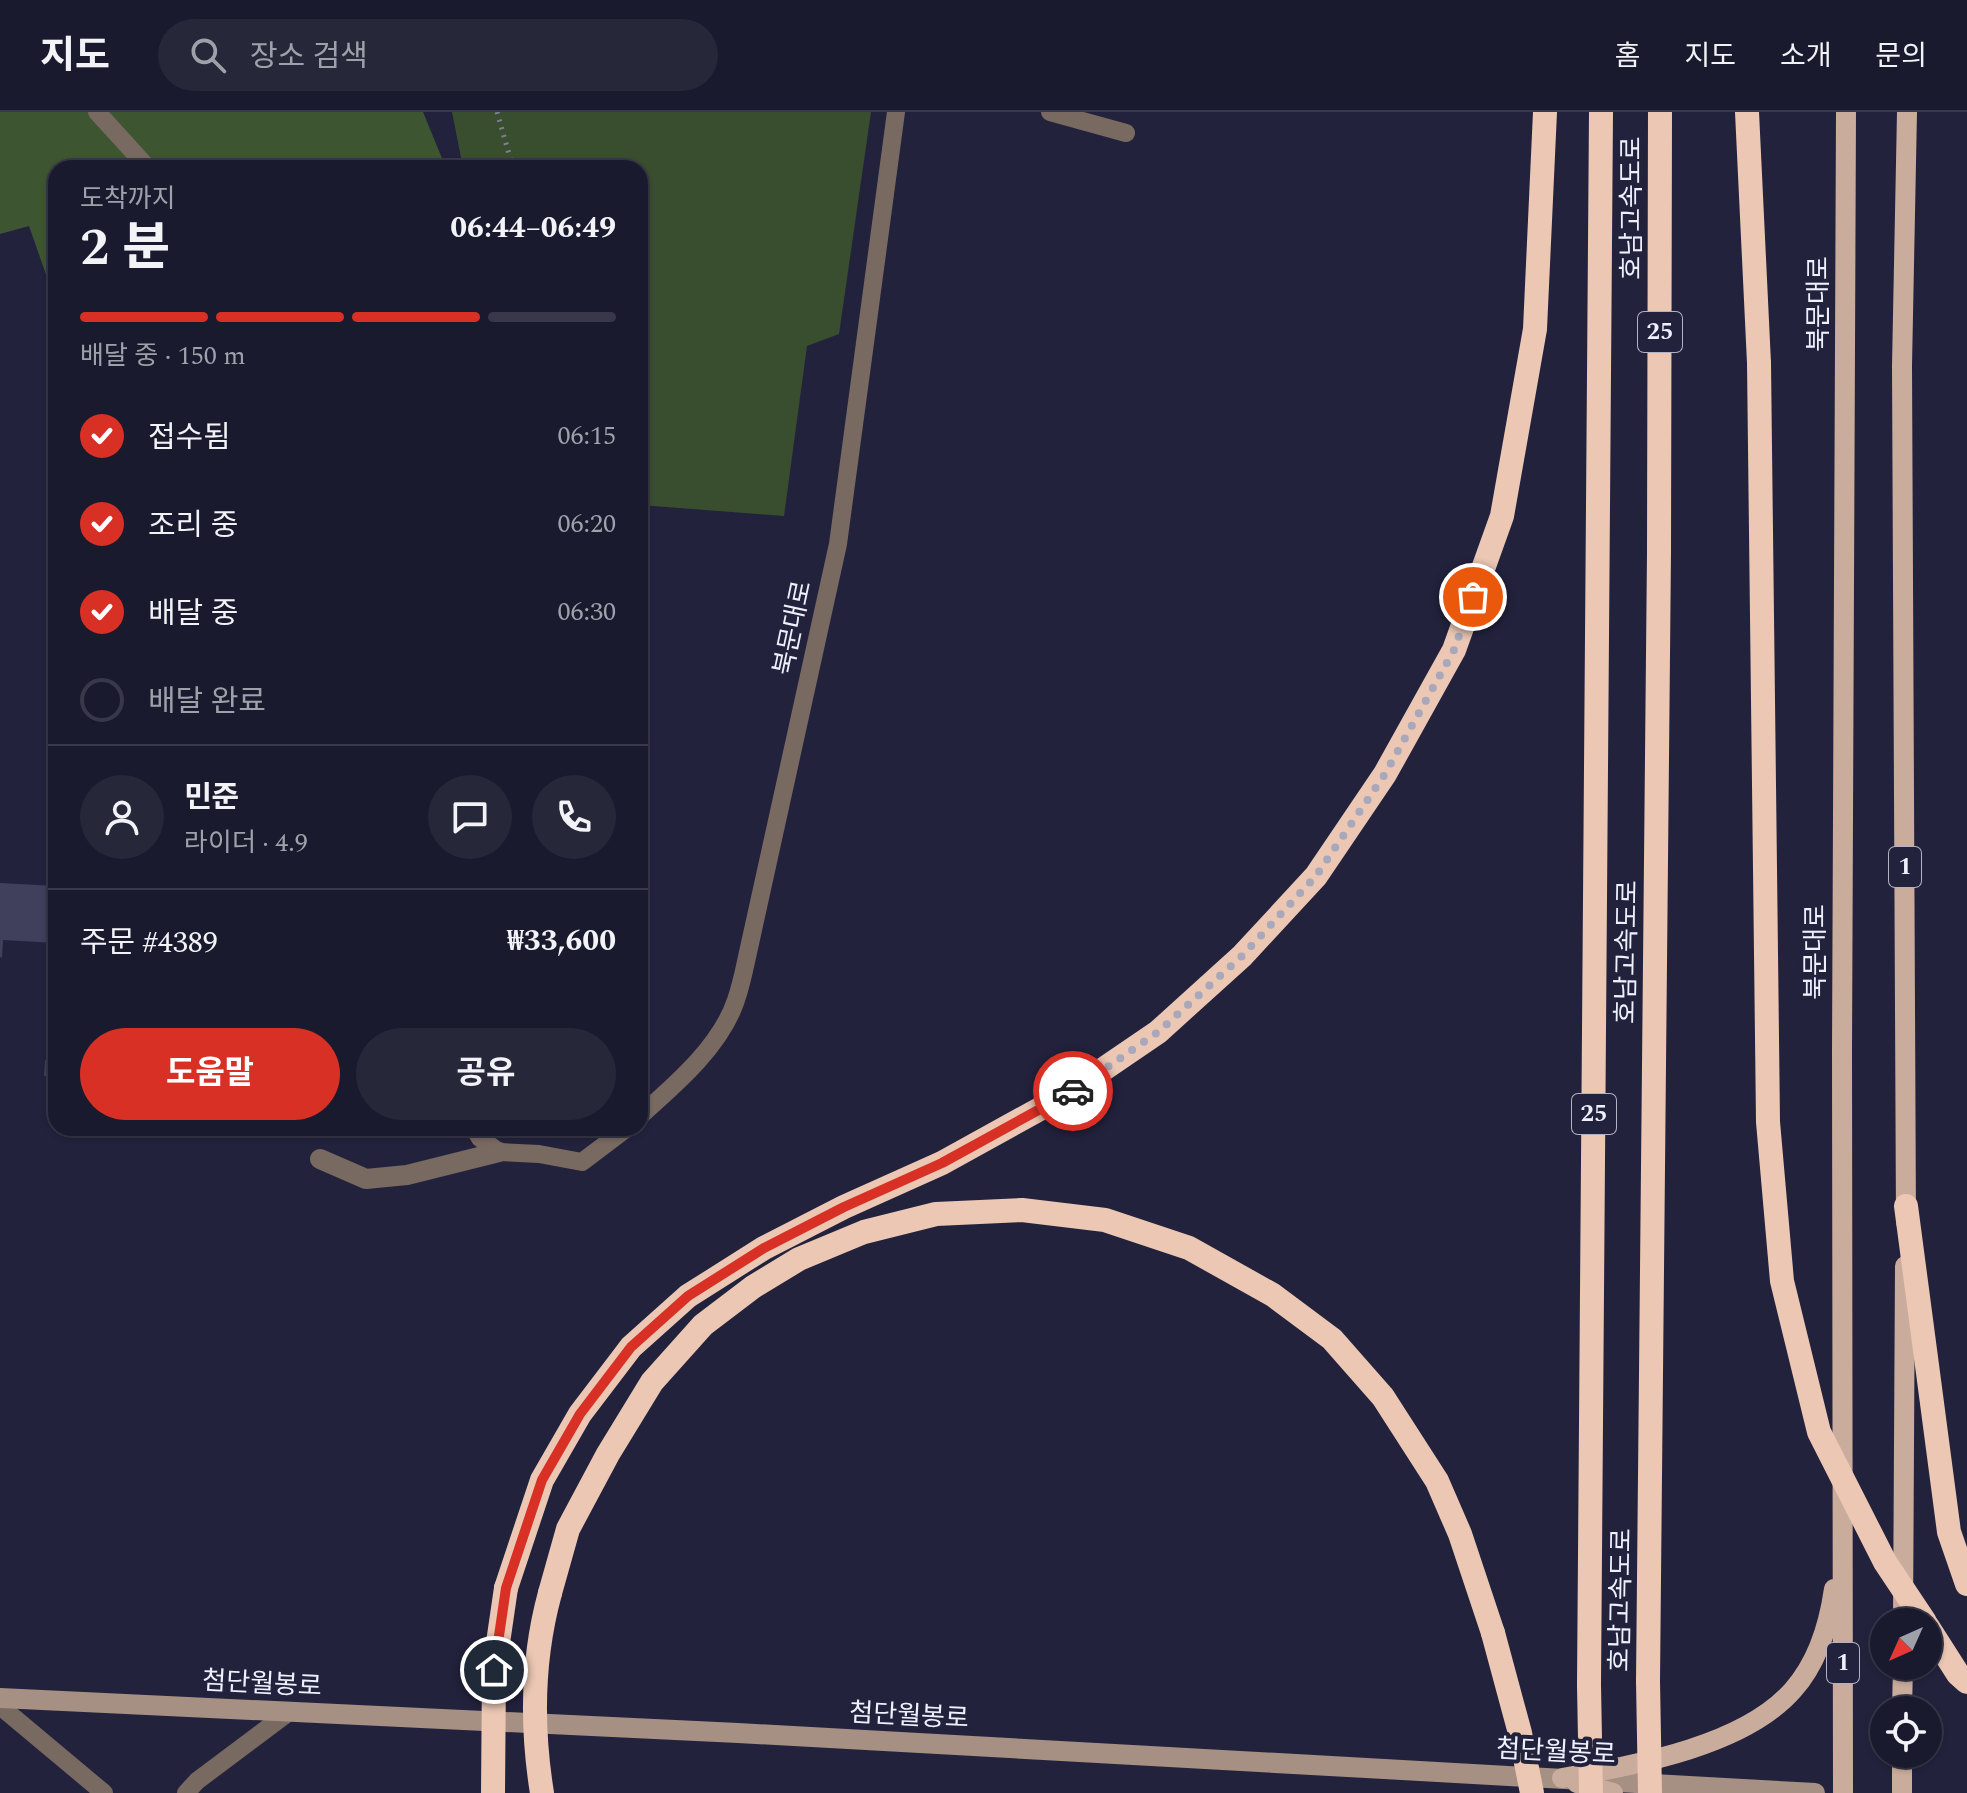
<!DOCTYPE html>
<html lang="ko">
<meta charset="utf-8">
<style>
:root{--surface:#1a1a2e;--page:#27273a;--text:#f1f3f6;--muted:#9fa1aa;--line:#38384a;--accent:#d93025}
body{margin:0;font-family:Spectral,"Noto Sans KR",serif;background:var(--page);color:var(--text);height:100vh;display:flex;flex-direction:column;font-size:30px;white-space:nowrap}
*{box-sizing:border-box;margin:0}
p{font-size:26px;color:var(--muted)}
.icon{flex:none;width:44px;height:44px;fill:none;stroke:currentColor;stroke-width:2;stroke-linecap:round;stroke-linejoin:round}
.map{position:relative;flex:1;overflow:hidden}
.sheet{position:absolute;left:48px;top:48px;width:600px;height:976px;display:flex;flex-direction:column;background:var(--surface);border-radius:24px;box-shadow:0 2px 6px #0004,0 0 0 2px var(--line)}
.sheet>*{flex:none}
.needle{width:52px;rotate:225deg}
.tools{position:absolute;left:1870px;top:1496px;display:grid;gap:16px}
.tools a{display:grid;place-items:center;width:72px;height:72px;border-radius:50%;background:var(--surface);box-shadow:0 2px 6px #0004,0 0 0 2px var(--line);font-size:40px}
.pin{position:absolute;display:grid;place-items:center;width:68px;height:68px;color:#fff;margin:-34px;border:4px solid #fff;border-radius:50%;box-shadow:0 2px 8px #0007}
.courier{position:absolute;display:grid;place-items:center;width:80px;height:80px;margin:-40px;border:6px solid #d93025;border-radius:50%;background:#fff;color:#222;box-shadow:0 2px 10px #0007}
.summary em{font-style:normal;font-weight:700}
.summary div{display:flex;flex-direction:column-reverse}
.summary{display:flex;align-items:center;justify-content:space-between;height:136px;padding:0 32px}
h1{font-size:52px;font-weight:700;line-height:60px}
.bar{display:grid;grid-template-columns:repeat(4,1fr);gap:12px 8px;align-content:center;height:96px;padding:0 32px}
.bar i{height:10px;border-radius:6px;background:var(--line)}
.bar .selected{background:var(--accent)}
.bar p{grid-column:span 4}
.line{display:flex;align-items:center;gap:20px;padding:0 32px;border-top:2px solid var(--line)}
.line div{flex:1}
.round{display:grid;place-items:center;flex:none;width:84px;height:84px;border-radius:42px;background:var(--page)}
ol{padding:0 32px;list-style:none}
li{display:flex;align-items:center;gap:24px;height:88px}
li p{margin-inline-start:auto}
li .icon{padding:8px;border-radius:50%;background:var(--accent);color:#fff;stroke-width:4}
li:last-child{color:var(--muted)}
li i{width:44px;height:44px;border:4px solid var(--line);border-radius:50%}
.button{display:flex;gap:16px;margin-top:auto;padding:16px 32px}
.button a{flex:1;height:92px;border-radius:48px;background:var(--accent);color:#fff;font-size:32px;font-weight:700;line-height:92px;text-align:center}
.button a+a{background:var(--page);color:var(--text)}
header{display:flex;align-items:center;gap:48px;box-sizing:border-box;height:112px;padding:0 40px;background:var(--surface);border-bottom:2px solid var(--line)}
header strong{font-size:38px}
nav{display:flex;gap:44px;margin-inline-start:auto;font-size:28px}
.search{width:560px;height:72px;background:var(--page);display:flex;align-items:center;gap:20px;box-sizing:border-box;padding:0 28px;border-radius:44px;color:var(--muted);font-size:30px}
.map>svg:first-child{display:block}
</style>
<header>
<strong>지도</strong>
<div class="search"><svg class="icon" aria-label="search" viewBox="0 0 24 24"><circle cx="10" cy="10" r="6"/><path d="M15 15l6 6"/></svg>장소 검색</div>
<nav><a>홈</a><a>지도</a><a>소개</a><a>문의</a></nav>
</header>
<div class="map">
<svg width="1967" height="1681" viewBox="0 0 1967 1681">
<rect width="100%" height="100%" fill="#23223d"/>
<!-- green -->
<polygon fill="#394e2e" points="452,0 871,0 839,222 807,234 784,404 640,393 640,56 463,56"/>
<!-- forest -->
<polygon fill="#3e5532" points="0,0 423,0 446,56 56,56 56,191 29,114 0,122"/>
<!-- building -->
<g fill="#403f5c">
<polygon points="0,771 56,774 56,831 3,828 2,846 0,845"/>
<polygon points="45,948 56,949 56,965 44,964"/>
</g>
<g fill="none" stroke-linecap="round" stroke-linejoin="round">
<!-- path -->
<polyline stroke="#7f7f94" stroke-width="5" stroke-dasharray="2 6" stroke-linecap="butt" points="497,0 513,56"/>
<!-- lane -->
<g stroke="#786961" stroke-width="18">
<polyline points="97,0 148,56"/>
<polyline points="1050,0 1126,21"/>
<path d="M640,1004C675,973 721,934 736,888C741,874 744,859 747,845L838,432L896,0"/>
<polyline points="474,1016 480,1026 499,1040 539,1042 582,1050 627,1016"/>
<polyline points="0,1594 104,1681"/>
<polyline points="186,1681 197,1669 289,1600"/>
</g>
<!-- street -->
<polyline stroke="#786961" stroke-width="20" points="320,1047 366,1067 407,1063 499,1040"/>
<!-- secondary -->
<polyline stroke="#a68f83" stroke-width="20" points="0,1586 738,1621 1815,1681"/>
<!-- primary -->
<g stroke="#caac9c" stroke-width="20">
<polyline points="1906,1110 1902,254 1907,0"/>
<polyline points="1903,1510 1905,1154"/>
<polyline points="1902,1598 1903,1554"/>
<path d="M1562,1666C1634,1653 1743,1635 1793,1578C1817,1551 1829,1512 1834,1477"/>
<polyline points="1577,1671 1613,1681"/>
<polyline points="1843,1681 1842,939 1846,0"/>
<polyline points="1902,1681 1902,1642"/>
</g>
<!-- highway -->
<g stroke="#ebc7b4" stroke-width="24">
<polyline points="1747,0 1759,251"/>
<polyline points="1906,1094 1949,1420 1967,1472"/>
<polyline points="506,1476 542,1368 580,1302 631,1235 688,1184 764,1136 844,1095 942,1051 1067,982 1158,920 1242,844 1316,764 1385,662 1454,538 1502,404 1535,217 1545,0"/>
<polyline points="550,1481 568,1417 608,1342 652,1270 703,1213 753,1175 799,1147 864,1120 936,1102 1022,1098 1105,1108 1189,1136 1273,1183 1332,1227 1383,1285 1437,1369 1460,1422 1493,1521"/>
<polyline points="1928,1515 1958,1562 1967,1570"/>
<polyline points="1648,1569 1659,440 1660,0"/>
<polyline points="1589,1573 1601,0"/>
</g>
<!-- highway-bridge -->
<g stroke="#ebc7b4" stroke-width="24">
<polyline points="1759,251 1768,1010 1782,1169 1819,1320 1885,1450 1925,1510"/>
<polyline points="1493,1521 1520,1621 1532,1681"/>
<polyline points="1648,1569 1650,1681"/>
<polyline points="1589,1573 1591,1681"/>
<polyline points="493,1681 494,1558 506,1476"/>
<path d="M542,1681C531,1613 532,1547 550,1481"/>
</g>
</g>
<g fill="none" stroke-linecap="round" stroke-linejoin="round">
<!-- done -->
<polyline stroke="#a8a8ba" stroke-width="8" stroke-dasharray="0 14.4" points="1073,979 1158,920 1242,844 1316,764 1385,662 1454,538 1473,485"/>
<!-- route -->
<polyline stroke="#d93025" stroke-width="10" points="494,1558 506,1476 542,1368 580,1302 631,1235 688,1184 764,1136 844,1095 942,1051 1073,979"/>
</g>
<g text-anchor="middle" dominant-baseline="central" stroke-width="8" stroke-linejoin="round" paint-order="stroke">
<!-- shield labels -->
<g fill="#23223d" stroke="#b2b2c4" stroke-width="2">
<rect x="1638" y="200" width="44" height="40" rx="6"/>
<rect x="1889" y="735" width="32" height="40" rx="6"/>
<rect x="1572" y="982" width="44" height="40" rx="6"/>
<rect x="1827" y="1531" width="32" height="40" rx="6"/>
</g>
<g font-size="24" font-weight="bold" fill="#eff0fe">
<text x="1660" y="220">25</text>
<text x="1905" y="755">1</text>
<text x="1594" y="1002">25</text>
<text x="1843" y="1551">1</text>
</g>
<!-- street labels -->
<g font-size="26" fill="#eff0fe" stroke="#23223d">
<text transform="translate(1632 96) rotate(-90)">호남고속도로</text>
<text transform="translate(1819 192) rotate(-90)">북문대로</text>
<text transform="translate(793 516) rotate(-78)">북문대로</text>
<text transform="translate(1627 840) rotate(-89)">호남고속도로</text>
<text transform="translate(1816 840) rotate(-90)">북문대로</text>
<text transform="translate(1621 1488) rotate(-89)">호남고속도로</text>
<text transform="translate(262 1572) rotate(3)">첨단월봉로</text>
<text transform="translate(909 1604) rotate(3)">첨단월봉로</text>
<text transform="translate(1556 1640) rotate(3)">첨단월봉로</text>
</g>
</g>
</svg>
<div class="tools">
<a><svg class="needle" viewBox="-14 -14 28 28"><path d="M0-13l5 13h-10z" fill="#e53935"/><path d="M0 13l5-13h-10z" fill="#9fa1aa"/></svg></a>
<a><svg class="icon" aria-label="locate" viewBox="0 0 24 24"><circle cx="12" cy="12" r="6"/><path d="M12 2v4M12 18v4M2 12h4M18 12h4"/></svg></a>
</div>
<div class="pin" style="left:1473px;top:485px;background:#ea580c"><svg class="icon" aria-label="bag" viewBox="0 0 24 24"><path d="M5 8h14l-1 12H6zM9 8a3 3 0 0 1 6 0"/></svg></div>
<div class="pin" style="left:494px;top:1558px;background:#1f2937"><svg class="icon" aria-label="home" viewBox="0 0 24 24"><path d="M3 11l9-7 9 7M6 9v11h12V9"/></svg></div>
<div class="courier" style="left:1073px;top:979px"><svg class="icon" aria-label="car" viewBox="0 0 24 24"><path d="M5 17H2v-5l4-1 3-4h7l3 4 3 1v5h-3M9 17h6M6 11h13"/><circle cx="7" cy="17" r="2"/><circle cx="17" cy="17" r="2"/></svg></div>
<section class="sheet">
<div class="summary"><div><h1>2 분</h1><p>도착까지</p></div><em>06:44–06:49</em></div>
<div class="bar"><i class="selected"></i><i class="selected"></i><i class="selected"></i><i></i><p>배달 중 · 150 m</p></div>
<ol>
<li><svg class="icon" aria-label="check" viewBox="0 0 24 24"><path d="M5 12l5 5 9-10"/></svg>접수됨<p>06:15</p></li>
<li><svg class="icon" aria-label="check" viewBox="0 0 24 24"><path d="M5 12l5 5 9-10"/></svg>조리 중<p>06:20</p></li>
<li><svg class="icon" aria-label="check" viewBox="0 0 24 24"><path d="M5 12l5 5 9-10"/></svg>배달 중<p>06:30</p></li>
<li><i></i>배달 완료</li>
</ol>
<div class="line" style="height:144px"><a class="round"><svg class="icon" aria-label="person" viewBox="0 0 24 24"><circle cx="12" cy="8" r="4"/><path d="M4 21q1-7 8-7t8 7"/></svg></a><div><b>민준</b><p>라이더 · 4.9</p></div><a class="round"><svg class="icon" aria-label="chat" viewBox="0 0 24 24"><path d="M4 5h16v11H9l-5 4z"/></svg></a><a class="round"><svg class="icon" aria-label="phone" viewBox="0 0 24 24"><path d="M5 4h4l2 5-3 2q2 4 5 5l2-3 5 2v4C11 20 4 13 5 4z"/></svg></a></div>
<div class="line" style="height:104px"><div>주문 #4389</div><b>₩33,600</b></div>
<div class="button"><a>도움말</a><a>공유</a></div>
</section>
</div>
